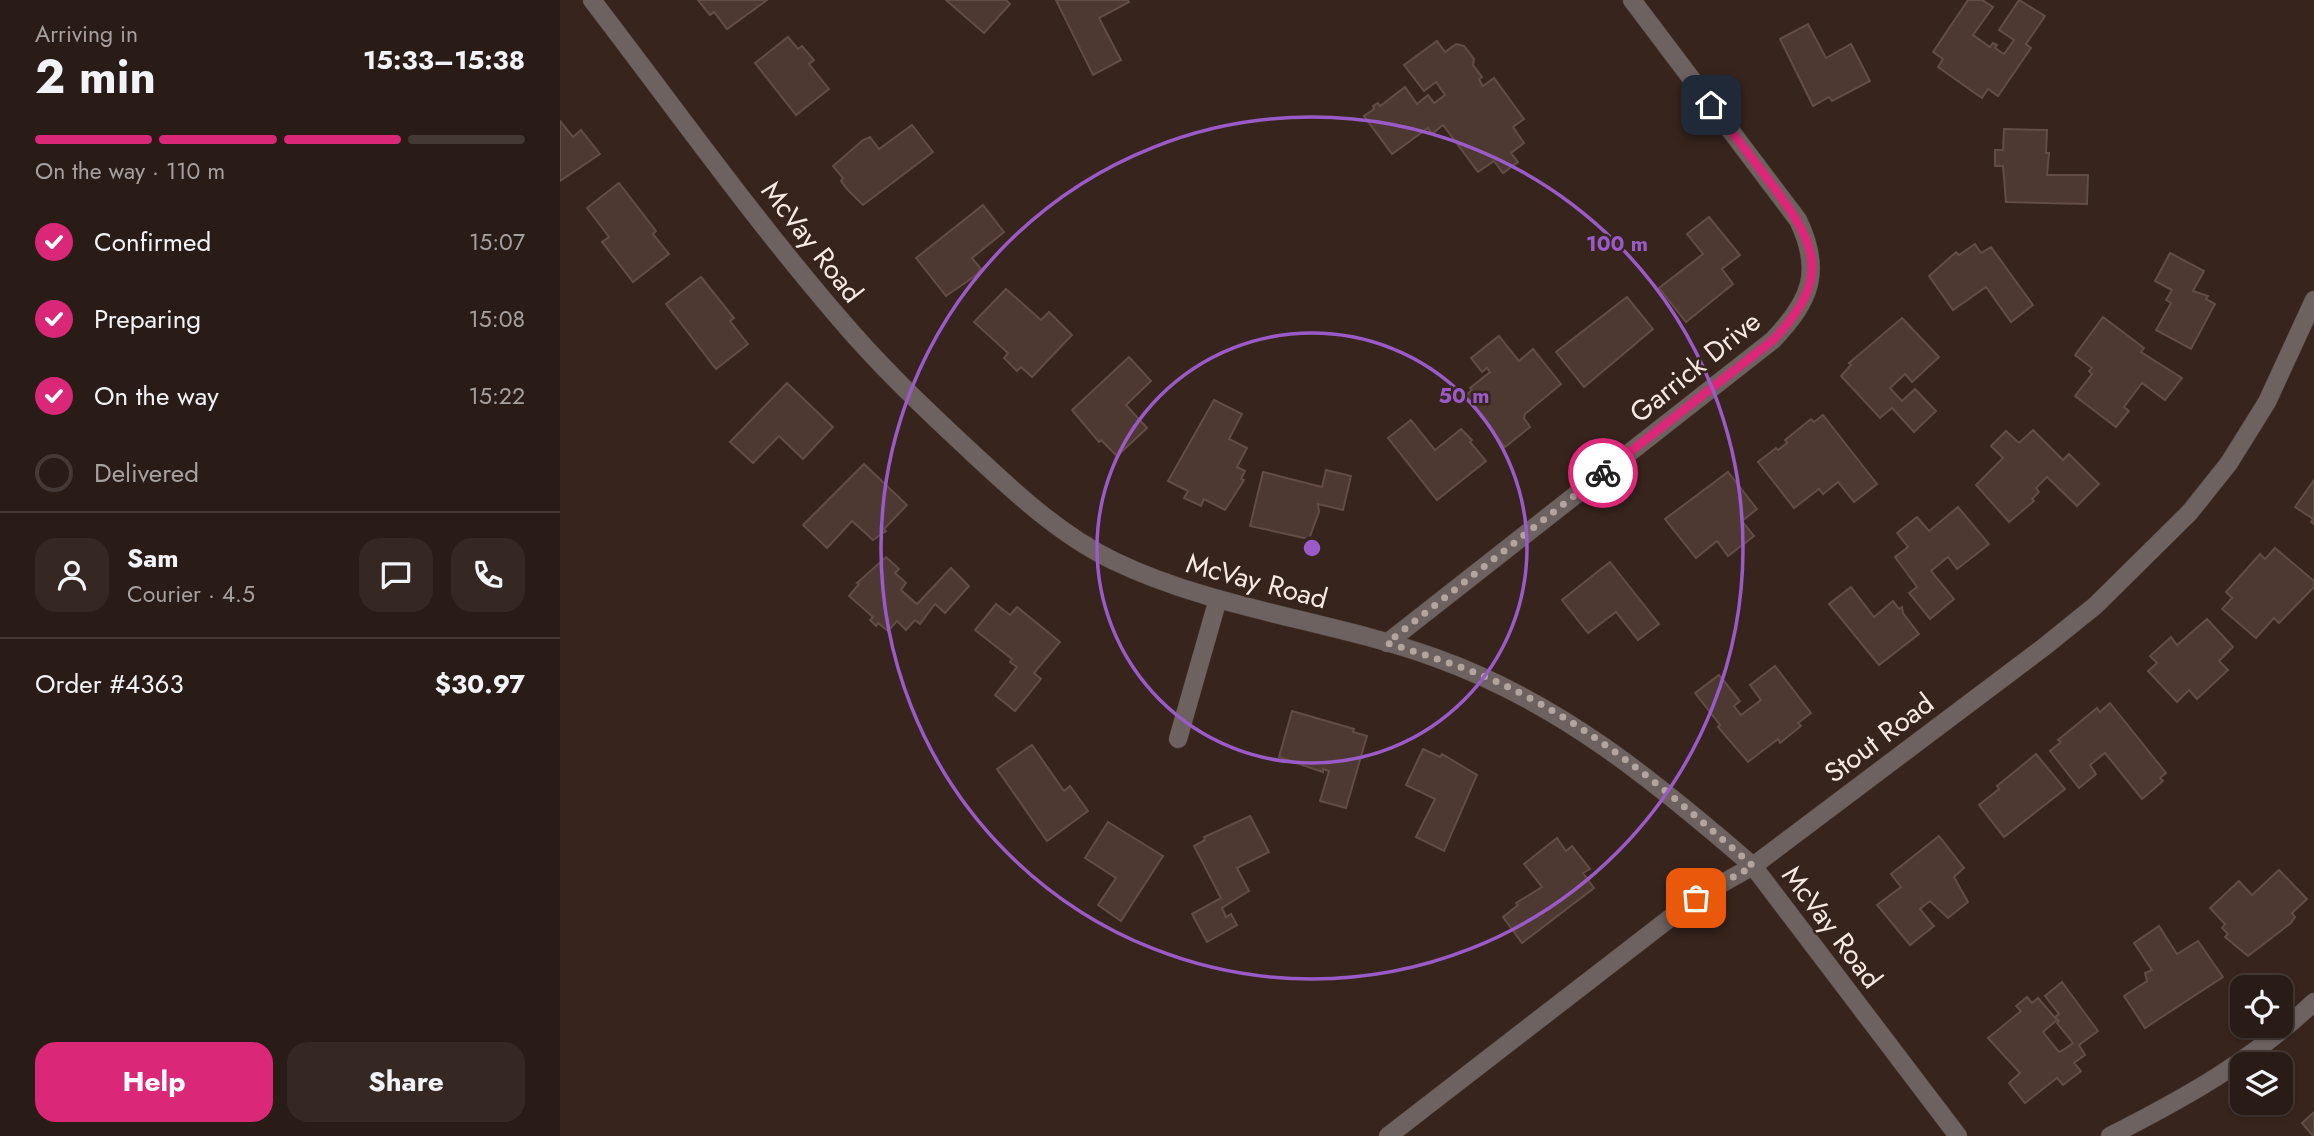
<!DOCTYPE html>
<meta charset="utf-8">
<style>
:root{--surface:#291b16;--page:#352823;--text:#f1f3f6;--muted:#a5a1a1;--line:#453935;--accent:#db2777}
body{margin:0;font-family:Jost,sans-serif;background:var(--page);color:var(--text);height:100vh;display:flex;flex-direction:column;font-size:26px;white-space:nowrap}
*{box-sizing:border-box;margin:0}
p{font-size:23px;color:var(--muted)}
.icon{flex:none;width:38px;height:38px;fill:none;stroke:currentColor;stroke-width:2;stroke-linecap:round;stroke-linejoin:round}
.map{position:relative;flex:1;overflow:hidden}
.details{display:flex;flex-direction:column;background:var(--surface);width:560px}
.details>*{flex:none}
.controls{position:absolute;left:1670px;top:975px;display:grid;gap:14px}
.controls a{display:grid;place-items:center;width:63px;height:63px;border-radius:14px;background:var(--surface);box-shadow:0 2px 5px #0004,0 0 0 2px var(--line);font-size:35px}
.pin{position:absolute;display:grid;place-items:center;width:60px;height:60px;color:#fff;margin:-30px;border-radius:14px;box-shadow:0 4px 10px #0006}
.courier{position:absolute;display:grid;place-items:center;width:70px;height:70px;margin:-35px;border:5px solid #db2777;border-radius:50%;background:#fff;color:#222;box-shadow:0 2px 9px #0007}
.summary em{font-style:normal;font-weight:700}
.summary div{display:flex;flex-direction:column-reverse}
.summary{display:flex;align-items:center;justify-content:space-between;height:119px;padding:0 35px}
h1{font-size:46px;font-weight:700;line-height:52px}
.bar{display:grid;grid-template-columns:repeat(4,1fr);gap:10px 7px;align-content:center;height:84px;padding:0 35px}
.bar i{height:9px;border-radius:5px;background:var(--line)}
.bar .on{background:var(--accent)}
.bar p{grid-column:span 4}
.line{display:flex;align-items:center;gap:18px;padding:0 35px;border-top:2px solid var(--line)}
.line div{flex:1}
.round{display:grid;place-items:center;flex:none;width:74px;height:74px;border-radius:21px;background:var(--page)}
ol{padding:0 35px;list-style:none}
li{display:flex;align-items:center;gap:21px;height:77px}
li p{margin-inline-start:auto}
li .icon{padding:7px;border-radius:50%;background:var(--accent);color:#fff;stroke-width:4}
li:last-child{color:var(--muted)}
li i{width:38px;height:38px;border:4px solid var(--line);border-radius:50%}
.action{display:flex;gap:14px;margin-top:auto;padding:14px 35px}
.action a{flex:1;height:80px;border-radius:21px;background:var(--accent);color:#fff;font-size:28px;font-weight:700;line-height:80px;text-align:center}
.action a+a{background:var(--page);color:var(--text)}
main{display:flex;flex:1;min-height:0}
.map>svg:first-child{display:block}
</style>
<main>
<section class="details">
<div class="summary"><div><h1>2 min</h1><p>Arriving in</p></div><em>15:33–15:38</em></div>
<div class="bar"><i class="on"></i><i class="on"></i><i class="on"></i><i></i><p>On the way · 110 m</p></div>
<ol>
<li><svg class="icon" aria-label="check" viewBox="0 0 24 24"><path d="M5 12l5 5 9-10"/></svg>Confirmed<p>15:07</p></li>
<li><svg class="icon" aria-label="check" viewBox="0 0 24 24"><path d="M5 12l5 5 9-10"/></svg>Preparing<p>15:08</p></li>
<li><svg class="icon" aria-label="check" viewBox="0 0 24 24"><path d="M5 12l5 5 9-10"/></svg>On the way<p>15:22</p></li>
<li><i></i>Delivered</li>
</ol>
<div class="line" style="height:126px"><a class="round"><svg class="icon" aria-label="person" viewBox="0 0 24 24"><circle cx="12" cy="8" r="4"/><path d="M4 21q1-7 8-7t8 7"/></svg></a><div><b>Sam</b><p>Courier · 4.5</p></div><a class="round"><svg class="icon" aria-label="chat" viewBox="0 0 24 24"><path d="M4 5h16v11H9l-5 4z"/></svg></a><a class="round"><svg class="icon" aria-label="phone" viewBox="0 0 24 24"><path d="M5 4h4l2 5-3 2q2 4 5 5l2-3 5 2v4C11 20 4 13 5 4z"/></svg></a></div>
<div class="line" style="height:91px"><div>Order #4363</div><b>$30.97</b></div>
<div class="action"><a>Help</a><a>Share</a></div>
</section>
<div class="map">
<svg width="1754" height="1136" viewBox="0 0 1754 1136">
<rect width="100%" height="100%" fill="#37241d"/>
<!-- building -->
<g fill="#4e3932" stroke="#624c45" stroke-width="2">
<polygon points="138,0 207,0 167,29 154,12 150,15"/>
<polygon points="386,0 446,0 450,4 424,33"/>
<polygon points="496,0 568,0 569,2 539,18 561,60 533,75"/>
<polygon points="1408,0 1422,0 1433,7 1413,35 1430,47 1433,43 1437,45 1435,48 1444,54 1454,40 1439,30 1459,0 1485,16 1466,44 1471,48 1438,96 1428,89 1422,98 1378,67 1383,59 1373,52"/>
<polygon points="1248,24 1266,58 1291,44 1310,81 1272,101 1269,97 1253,106 1220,39"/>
<polygon points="228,37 238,49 242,46 254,60 249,64 269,89 236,115 195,63"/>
<polygon points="877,41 885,52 896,44 904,46 914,59 913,65 922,77 919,79 923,86 934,78 964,119 953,127 964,143 951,153 958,162 943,173 934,161 918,172 883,125 872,134 868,128 832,154 804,116 814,109 813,106 818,103 820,106 845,87 857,104 868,95 874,103 885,95 876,82 864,91 844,65"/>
<polygon points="0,121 13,137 21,130 40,154 0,181"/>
<polygon points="352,125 373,152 303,205 287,189 281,181 283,178 273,166 303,140 310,137 319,149"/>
<polygon points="1444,129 1487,130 1486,153 1489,153 1487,175 1528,175 1527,204 1446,202 1443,166 1435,166 1435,150 1443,150"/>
<polygon points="59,183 96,231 93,234 109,254 73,282 42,242 49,237 27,208"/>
<polygon points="423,205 444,232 412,258 421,269 415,276 386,296 356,258"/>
<polygon points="1149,217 1180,255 1162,269 1173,284 1126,322 1099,288 1143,254 1127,234"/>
<polygon points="1415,244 1421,253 1431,247 1473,305 1451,322 1426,287 1393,310 1369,276 1396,252 1399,255"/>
<polygon points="1610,253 1644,271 1633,291 1648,296 1646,299 1655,304 1631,349 1596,330 1611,303 1606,300 1612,290 1595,281"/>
<polygon points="141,277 174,318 170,321 188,344 156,369 106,304"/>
<polygon points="446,289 481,320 489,312 512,335 472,377 461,367 457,371 444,358 448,353 414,322"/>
<polygon points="1067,297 1093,329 1024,387 996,352"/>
<polygon points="1543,317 1584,348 1581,352 1622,378 1605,400 1582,383 1564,407 1569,411 1556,427 1515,396 1532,374 1529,371 1532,368 1515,355"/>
<polygon points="1342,318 1379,357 1352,382 1345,374 1330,388 1342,401 1355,389 1376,411 1354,432 1332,408 1320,418 1281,376 1291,365 1289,363"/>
<polygon points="939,336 959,361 973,349 1001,384 965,414 964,418 970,427 945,447 905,396 912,390 910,388 930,372 927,368 922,372 911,358"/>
<polygon points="569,357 591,381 566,405 587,428 557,456 541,440 539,442 512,410"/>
<polygon points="227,383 273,427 243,459 219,436 193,463 170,442"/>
<polygon points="654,400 682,414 669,439 687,448 677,467 685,471 681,479 684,480 665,510 644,499 641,506 624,498 628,491 608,481"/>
<polygon points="1263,415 1317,484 1294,502 1278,482 1263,494 1259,489 1234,508 1198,462 1216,448 1218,450 1227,443 1225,440 1251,419 1254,422"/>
<polygon points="851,420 875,450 901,429 912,440 910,442 926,461 877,500 828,438"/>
<polygon points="1473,430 1503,460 1509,454 1539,484 1517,506 1487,477 1476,488 1479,492 1472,499 1474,501 1449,522 1416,485 1443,458 1431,446 1446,431 1459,443"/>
<polygon points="304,464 347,505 324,529 326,531 313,540 292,521 267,548 243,525"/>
<polygon points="766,470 791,476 783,510 758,504 759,512 749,539 690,526 703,472 762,487"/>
<polygon points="1168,472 1197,509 1182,521 1194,536 1168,556 1157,541 1136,558 1105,519"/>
<polygon points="1754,480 1754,524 1751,522 1753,519 1735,507"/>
<polygon points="1398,507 1429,544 1397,569 1388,557 1371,571 1394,599 1370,619 1349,593 1357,587 1335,557 1348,547 1337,533 1357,517 1369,531"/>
<polygon points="1715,548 1754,581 1754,587 1719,623 1714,618 1696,638 1662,609 1672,598 1666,592 1700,554 1705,559"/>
<polygon points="326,557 339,569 335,573 346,583 341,590 357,604 391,568 409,586 385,613 375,604 360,624 355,620 346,630 337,621 328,631 318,623 316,626 310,620 313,617 289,596 299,584 297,583"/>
<polygon points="1050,562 1099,624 1078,640 1056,612 1028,633 1002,600"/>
<polygon points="1291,587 1314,617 1333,601 1339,609 1342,607 1343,613 1359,634 1319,665 1269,604"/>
<polygon points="436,604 450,615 457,607 500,642 474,673 481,679 455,711 435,695 457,667 450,662 452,659 415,630"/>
<polygon points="1647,619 1673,647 1659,661 1668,670 1637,699 1629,690 1617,702 1588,671 1597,663 1590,656 1611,637 1617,645"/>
<polygon points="1215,666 1251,713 1238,723 1241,726 1220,743 1218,739 1188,762 1158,727 1160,725 1135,693 1159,675 1180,701 1174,706 1181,715 1201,700 1190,685"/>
<polygon points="1550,703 1606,773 1600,778 1603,781 1582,799 1545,753 1530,765 1536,774 1519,788 1490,751 1501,742 1498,740 1537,708 1540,712"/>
<polygon points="732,711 794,729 793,732 807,736 786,808 760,801 769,771 763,769 763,772 719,757"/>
<polygon points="472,745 504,791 510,786 528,811 487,841 437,769"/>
<polygon points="863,749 880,757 882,754 917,775 884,851 856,837 875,799 846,785"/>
<polygon points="1476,754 1505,789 1444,837 1419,805 1439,789 1437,786"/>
<polygon points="690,816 709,852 677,868 689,891 662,908 666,917 671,914 677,925 647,942 632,914 661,898 634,846 645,840 644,837"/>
<polygon points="548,822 603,856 561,921 538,905 556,878 525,858"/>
<polygon points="1379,836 1404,868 1394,877 1408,902 1388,918 1370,901 1360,909 1374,926 1350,945 1317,905 1341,887 1331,874"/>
<polygon points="997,838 1006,851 1012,846 1030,869 1023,873 1034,888 962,943 943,917 958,905 956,903 982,887 964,864"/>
<polygon points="1719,870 1747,899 1732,913 1735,917 1731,923 1688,956 1665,937 1668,934 1662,928 1665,924 1650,908 1679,881 1692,895"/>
<polygon points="1599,926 1617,954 1638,941 1663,977 1585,1028 1564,996 1587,981 1585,973 1592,970 1574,943"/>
<polygon points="1502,982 1538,1031 1519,1045 1525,1055 1514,1063 1521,1071 1503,1085 1497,1078 1465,1103 1449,1083 1460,1073 1428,1038 1461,1011 1456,1006 1467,997 1472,1003 1478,998 1497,1020 1483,1032 1499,1052 1503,1050 1513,1043 1497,1023 1499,1021 1495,1017 1499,1014 1485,996"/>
<polygon points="1754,1112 1754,1136 1753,1136 1742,1123"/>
</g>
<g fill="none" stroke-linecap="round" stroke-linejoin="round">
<!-- minor casing -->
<g stroke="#524039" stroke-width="19">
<g id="minor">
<path d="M32,0C114,107 192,217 280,319C319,365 362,406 406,447C451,489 498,534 554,561C656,610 771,620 876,658C999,702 1096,782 1193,866"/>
<path d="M827,643L1213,340C1250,301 1263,272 1238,220L1072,0"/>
<polyline points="618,739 658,599"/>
<path d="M1550,1136C1627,1097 1691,1061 1754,1002"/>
</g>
</g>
<!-- tertiary casing -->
<g stroke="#524039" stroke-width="19">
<g id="tertiary">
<polyline points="1193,866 1398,1136"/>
<polyline points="828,1136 1136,898 1193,866 1484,647 1536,605 1630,512 1669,463 1707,402 1754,300"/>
</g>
</g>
<!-- minor -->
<use href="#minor" stroke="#6d625f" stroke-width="18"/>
<!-- tertiary -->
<use href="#tertiary" stroke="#6d625f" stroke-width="18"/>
</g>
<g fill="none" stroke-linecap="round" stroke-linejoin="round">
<!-- done -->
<path stroke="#b4a49e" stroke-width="7" stroke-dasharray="0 12.6" d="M1043,473L827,643C873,657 920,672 962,694C1048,738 1121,803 1193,866L1136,898"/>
<!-- route -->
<path stroke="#db2777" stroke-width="9" d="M1043,473L1213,340C1273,277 1257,245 1210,182C1190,156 1171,130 1151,105"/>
</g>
<!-- distance rings -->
<g fill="none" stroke="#9a5bc8" stroke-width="3.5">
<circle cx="752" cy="548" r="215"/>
<circle cx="752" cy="548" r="431"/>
</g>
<g text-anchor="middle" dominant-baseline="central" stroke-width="5" stroke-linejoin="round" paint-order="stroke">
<!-- street labels -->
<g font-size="28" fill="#f7e9e4" stroke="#37241d">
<text transform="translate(252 242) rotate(52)">McVay Road</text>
<text transform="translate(1135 367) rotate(-39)">Garrick Drive</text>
<text transform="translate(697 581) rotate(15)">McVay Road</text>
<text transform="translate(1319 738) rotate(-37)">Stout Road</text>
<text transform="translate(1272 927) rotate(53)">McVay Road</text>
</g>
</g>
<circle cx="752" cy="548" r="10" fill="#9a5bc8" stroke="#37241d" stroke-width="3.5"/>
<g font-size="21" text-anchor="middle" font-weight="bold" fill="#9a5bc8" stroke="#37241d" stroke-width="5" stroke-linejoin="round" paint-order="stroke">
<text x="1057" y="251">100 m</text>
<text x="904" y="403">50 m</text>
</g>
</svg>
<div class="controls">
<a><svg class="icon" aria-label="locate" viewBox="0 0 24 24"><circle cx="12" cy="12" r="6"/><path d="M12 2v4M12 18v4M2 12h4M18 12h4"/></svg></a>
<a><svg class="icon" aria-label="layers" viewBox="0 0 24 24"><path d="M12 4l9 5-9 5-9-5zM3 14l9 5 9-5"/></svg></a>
</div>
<div class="pin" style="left:1136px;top:898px;background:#ea580c"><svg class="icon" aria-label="bag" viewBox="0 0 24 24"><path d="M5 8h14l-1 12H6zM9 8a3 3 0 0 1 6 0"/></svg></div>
<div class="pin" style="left:1151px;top:105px;background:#1f2937"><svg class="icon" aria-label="home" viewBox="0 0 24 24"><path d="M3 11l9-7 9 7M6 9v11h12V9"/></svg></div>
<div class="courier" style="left:1043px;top:473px"><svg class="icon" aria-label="bike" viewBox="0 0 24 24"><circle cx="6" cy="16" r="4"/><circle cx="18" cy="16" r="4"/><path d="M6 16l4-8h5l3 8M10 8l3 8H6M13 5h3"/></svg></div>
</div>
</main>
